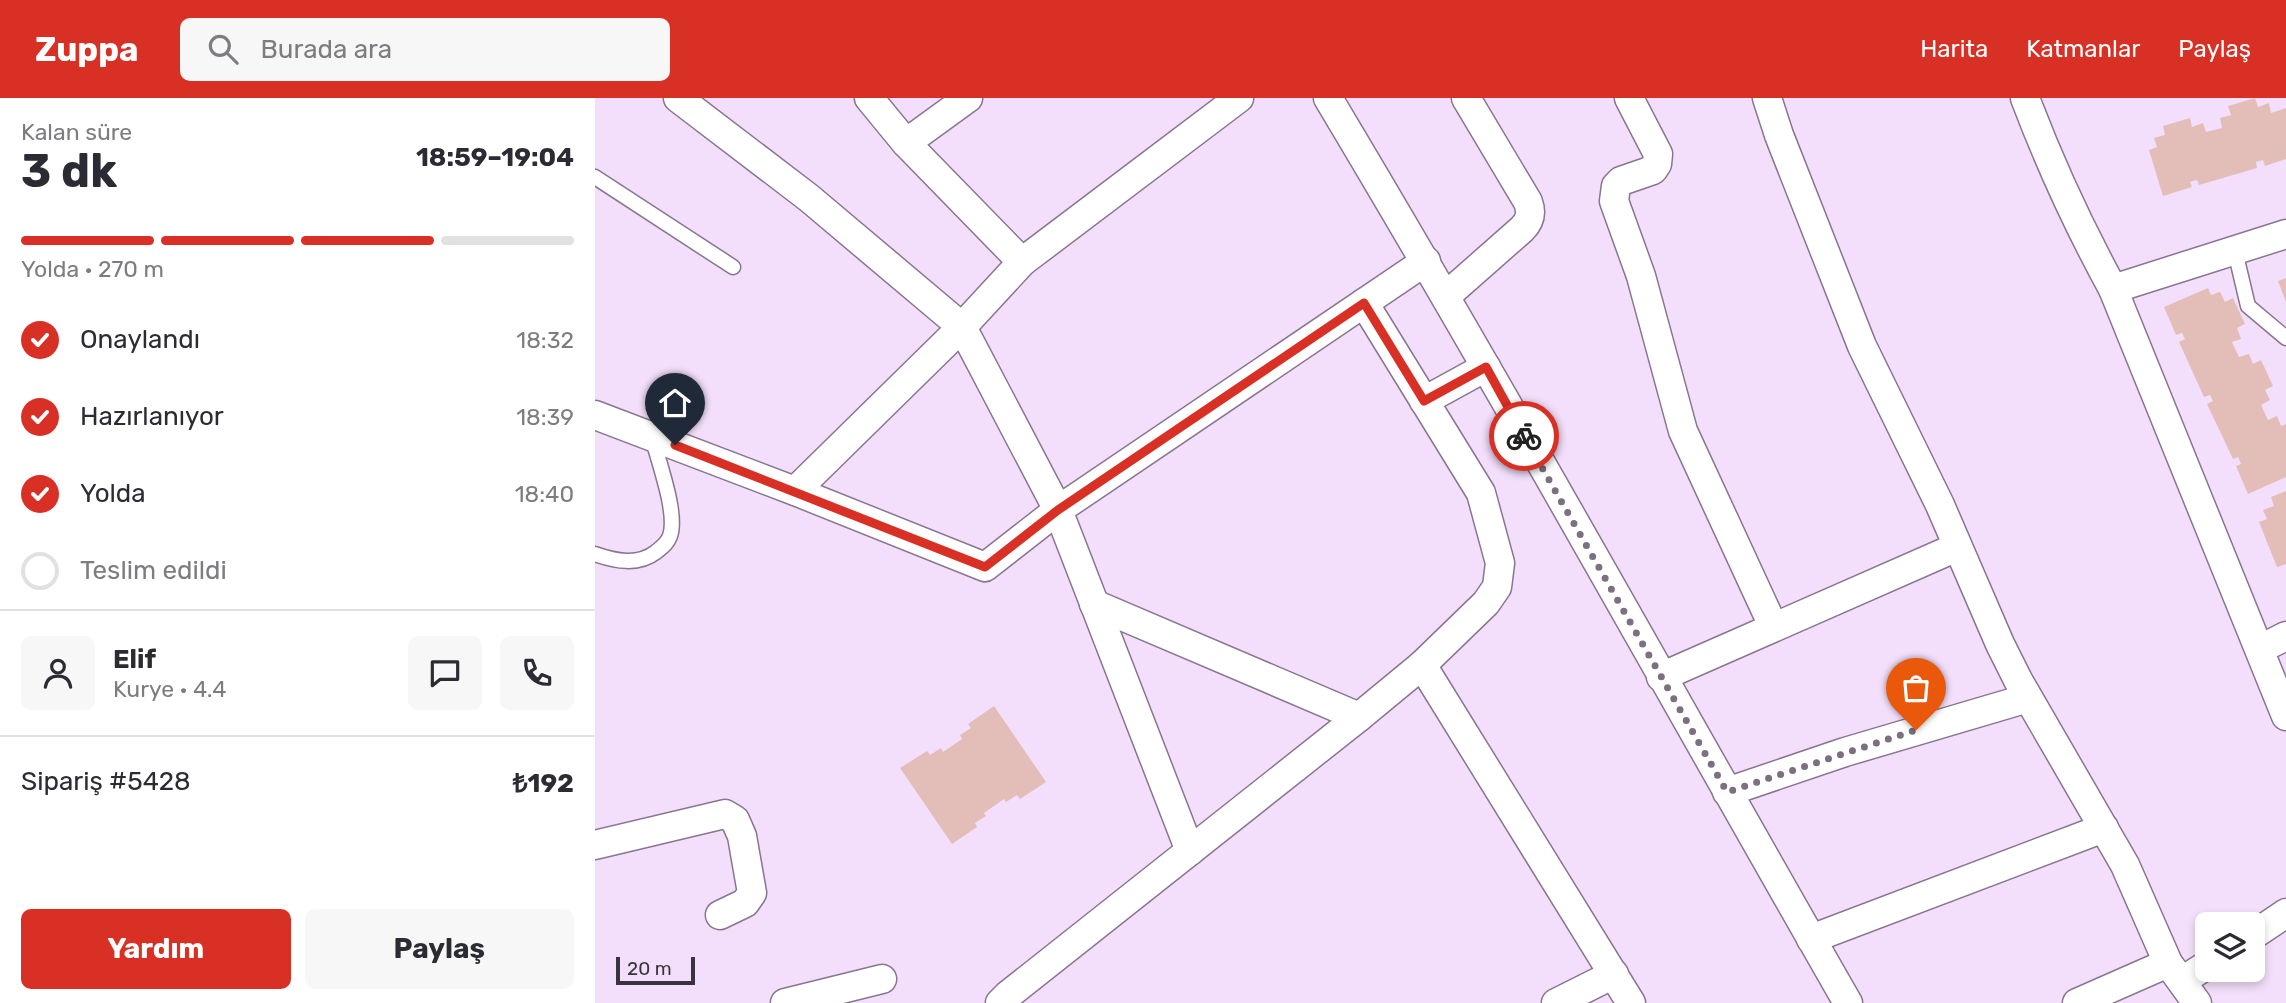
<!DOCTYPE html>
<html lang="tr">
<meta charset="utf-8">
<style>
:root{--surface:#fff;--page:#f7f7f7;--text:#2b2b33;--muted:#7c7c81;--line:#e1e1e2;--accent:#d93025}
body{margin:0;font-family:Rubik,sans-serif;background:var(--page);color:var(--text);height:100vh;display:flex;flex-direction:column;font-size:26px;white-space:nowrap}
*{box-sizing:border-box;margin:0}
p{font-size:23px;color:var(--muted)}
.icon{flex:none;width:38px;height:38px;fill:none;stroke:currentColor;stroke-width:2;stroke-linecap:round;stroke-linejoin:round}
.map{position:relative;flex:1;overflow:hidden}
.side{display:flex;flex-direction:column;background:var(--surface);width:595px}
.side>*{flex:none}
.tools{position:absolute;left:1600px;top:814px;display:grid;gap:14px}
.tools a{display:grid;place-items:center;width:70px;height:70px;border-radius:10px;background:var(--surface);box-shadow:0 4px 10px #0003;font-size:35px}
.scale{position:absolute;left:21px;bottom:18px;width:79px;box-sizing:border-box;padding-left:7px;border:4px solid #3a323d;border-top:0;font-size:19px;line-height:24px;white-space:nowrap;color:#3a323d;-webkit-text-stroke:5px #f3dffb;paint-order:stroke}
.pin{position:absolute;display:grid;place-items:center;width:60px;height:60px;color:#fff;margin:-72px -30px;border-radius:50% 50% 50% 0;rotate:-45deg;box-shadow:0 0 7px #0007}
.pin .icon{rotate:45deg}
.courier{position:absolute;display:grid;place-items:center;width:70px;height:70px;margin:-35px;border:5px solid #d93025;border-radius:50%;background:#fff;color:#222;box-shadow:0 2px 9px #0007}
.summary em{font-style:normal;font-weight:700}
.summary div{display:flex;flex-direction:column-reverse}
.summary{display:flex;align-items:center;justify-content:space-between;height:119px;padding:0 21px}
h1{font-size:46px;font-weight:700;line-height:52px}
.bar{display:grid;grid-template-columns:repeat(4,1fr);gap:10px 7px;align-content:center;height:84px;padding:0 21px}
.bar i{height:9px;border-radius:5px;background:var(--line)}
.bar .on{background:var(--accent)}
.bar p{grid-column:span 4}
.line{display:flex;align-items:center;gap:18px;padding:0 21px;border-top:2px solid var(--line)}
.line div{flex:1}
.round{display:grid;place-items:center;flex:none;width:74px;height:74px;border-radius:10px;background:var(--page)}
ol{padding:0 21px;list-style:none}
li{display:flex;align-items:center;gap:21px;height:77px}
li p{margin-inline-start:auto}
li .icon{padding:7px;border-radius:50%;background:var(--accent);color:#fff;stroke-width:4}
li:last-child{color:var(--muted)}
li i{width:38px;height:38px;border:4px solid var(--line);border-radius:50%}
.button{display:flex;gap:14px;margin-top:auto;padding:14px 21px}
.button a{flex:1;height:80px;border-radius:10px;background:var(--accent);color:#fff;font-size:28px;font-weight:700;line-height:80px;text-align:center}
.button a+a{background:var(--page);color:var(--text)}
header{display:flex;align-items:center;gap:42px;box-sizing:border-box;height:98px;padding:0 35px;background:var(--accent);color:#fff}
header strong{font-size:33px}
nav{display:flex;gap:38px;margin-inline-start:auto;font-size:24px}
.search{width:490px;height:63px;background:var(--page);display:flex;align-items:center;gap:18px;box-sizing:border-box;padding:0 24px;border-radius:10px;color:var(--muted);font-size:26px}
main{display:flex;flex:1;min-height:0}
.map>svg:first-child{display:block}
</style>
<header>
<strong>Zuppa</strong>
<div class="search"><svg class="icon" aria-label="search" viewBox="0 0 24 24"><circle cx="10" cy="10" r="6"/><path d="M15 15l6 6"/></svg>Burada ara</div>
<nav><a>Harita</a><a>Katmanlar</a><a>Paylaş</a></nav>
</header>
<main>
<section class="side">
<div class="summary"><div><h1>3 dk</h1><p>Kalan süre</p></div><em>18:59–19:04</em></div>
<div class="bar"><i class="on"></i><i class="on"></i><i class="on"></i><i></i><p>Yolda · 270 m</p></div>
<ol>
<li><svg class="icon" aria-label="check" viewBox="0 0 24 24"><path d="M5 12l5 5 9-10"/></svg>Onaylandı<p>18:32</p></li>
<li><svg class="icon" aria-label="check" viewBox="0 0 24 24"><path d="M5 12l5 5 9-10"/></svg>Hazırlanıyor<p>18:39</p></li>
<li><svg class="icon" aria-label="check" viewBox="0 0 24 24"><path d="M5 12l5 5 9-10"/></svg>Yolda<p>18:40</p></li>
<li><i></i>Teslim edildi</li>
</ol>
<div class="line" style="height:126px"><a class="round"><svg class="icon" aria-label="person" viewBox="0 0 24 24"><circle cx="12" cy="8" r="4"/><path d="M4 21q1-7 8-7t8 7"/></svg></a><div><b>Elif</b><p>Kurye · 4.4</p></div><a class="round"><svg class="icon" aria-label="chat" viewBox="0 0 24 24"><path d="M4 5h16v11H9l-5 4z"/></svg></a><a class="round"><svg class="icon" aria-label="phone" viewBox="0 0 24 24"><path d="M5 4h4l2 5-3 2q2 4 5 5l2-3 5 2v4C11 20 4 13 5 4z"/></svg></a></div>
<div class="line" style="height:91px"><div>Sipariş #5428</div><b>₺192</b></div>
<div class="button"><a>Yardım</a><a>Paylaş</a></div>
</section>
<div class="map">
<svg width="1691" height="905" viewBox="0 0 1691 905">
<rect width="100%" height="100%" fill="#f3dffb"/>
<!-- building -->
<g fill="#e3beb9">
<polygon points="1660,0 1663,9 1674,5 1676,15 1691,10 1691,61 1670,68 1668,62 1661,64 1662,70 1604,87 1602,82 1595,84 1597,89 1568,98 1554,52 1562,49 1559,40 1570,37 1568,28 1595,20 1597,29 1608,25 1611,34 1627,30 1625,20 1636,17 1633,8"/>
<polygon points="1691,180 1691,204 1683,183"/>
<polygon points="1613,190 1616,197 1625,194 1630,204 1638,200 1650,226 1642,230 1646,241 1637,244 1644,259 1654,256 1658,266 1666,262 1678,288 1670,292 1675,302 1666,307 1673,322 1682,318 1686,328 1691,326 1691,379 1653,396 1641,368 1646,366 1643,359 1638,361 1612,306 1618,303 1615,297 1609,299 1584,244 1590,241 1587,235 1581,237 1569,209"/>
<polygon points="1691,393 1691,466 1682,469 1664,424 1672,421 1668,412 1679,408 1676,399"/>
<polygon points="399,608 451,684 425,701 422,697 411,704 409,701 389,715 391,718 380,725 382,729 357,746 305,670 332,653 335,657 346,650 348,654 367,641 365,637 376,630 373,626"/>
</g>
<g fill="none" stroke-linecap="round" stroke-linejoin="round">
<!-- lane casing -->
<g stroke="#88768f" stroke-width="17">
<g id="lane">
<polyline points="0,79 138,169"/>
<polyline points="1640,153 1653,208 1691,240"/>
<path d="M0,456C20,463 43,468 61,454C67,449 72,446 75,438C83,415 63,363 57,338"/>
</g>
</g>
<!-- street casing -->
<g stroke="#88768f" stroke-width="31">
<g id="street">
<polyline points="83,0 214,100 367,229 463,412 595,753"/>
<polyline points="274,0 311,45 427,164"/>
<path d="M733,0C912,299 1080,603 1253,905"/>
<polyline points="1034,0 1063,56 1062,66 1058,72 1026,83 1021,88 1019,103 1046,178 1088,333 1178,528"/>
<polyline points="1172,0 1184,37 1267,248 1345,407 1405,546 1423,582 1530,767 1573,865 1602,905"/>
<path d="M1430,0C1455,66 1484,129 1518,191"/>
<polyline points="311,45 373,0"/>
<polyline points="1691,136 1518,191 1691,618"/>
<path d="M851,198L927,131C935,123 937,115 933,104L871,0"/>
<polyline points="829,303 891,269"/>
<polyline points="0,317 200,393 390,469 463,412 831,163"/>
<polyline points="200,393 367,229 427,164 644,0"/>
<polyline points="499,506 764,619"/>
<polyline points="1665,551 1691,538"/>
<polyline points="827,567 1036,905"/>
<polyline points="1066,579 1362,449"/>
<polyline points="1132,694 1250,654 1433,600"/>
<polyline points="0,747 130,716 140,722 147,738 157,795 150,805 125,817"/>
<polyline points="1657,838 1691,815"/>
<polyline points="1216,841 1509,730"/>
<polyline points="1587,883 1612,867"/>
<polyline points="190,905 287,881"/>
<polyline points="405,905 413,897 764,619 827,567 891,505 902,489 905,465 886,395 769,205"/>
<polyline points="961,905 1019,876"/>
<polyline points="1482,905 1573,865"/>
</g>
</g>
<!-- lane -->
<use href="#lane" stroke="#fff" stroke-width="14"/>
<!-- street -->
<use href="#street" stroke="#fff" stroke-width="28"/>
</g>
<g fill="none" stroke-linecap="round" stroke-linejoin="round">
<!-- done -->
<polyline stroke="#7b6f80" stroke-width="7" stroke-dasharray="0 12.6" points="929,338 1132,694 1321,632"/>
<!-- route -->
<polyline stroke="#d93025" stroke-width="9" points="80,347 390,469 463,412 769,205 829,303 891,269 929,338"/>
</g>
</svg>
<div class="tools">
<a><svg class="icon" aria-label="layers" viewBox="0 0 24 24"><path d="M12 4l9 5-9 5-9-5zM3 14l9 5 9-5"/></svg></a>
</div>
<div class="scale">20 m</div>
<div class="pin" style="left:1321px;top:632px;background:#ea580c"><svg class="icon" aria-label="bag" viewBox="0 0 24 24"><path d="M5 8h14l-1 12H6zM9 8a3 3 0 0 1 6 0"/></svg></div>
<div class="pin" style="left:80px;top:347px;background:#1f2937"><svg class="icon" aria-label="home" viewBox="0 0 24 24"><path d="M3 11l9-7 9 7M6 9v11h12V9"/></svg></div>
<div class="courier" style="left:929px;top:338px"><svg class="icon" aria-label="bike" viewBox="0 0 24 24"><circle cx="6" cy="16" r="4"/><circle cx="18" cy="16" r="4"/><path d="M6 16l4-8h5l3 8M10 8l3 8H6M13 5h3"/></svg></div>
</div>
</main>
